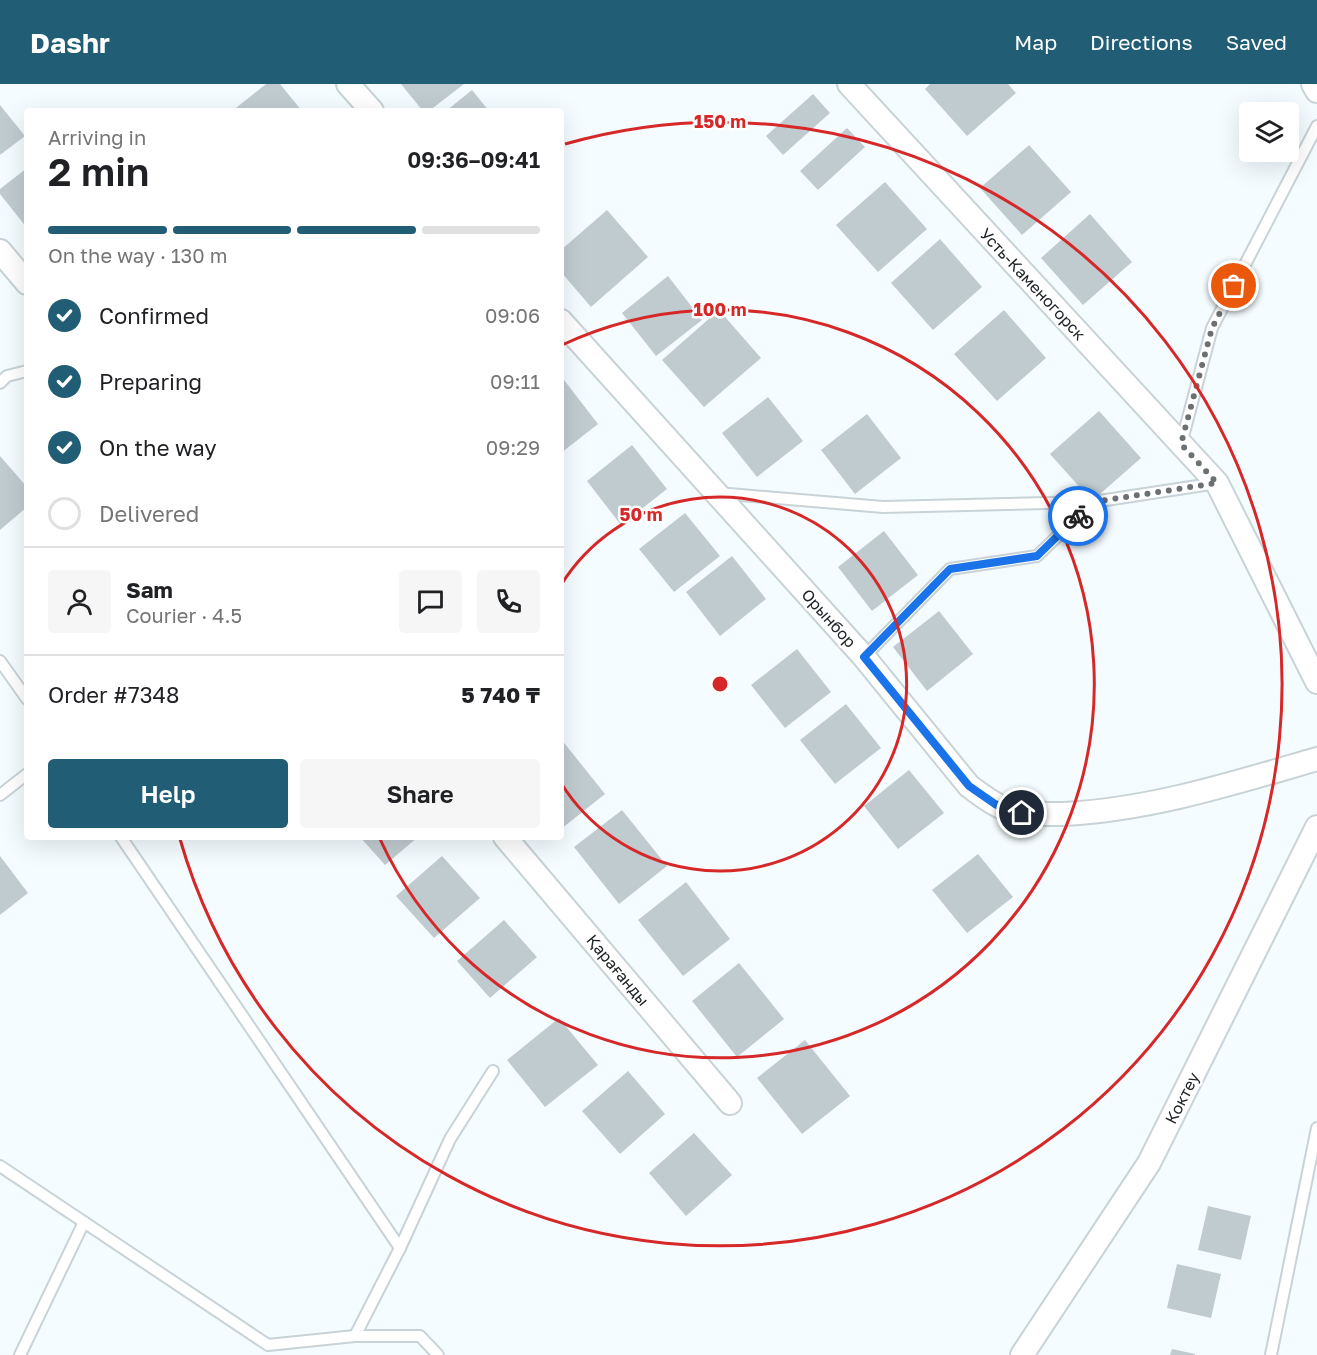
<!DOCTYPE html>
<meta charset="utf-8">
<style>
:root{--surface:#fff;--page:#f6f6f6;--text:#202124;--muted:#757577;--line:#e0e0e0;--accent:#215e75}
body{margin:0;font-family:"Golos Text",sans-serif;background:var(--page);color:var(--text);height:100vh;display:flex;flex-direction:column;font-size:22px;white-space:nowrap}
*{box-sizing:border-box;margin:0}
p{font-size:20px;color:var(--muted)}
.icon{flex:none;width:33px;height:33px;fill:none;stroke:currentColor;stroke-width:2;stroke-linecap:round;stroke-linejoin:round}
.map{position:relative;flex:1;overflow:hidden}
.details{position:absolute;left:24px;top:24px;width:540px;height:732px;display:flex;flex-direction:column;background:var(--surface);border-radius:6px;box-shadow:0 6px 24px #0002}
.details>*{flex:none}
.buttons{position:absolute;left:1239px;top:18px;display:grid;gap:12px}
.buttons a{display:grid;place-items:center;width:60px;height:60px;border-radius:6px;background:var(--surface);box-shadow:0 6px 24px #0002;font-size:30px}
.pin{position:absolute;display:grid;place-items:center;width:51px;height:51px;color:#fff;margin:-26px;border:3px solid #fff;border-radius:50%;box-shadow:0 2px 6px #0007}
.courier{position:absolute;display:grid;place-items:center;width:60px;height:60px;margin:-30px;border:4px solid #1a73e8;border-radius:50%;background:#fff;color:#222;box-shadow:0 2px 8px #0007}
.head em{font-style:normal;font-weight:600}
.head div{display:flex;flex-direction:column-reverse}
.head{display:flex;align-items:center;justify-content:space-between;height:102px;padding:0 24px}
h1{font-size:39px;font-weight:600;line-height:45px}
.bar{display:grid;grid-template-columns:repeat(4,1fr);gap:9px 6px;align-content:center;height:72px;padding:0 24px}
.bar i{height:8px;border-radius:4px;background:var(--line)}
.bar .current{background:var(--accent)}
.bar p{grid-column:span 4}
.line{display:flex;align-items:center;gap:15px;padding:0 24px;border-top:2px solid var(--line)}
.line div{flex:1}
.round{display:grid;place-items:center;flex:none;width:63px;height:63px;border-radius:6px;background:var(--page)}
ol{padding:0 24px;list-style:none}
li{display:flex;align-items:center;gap:18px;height:66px}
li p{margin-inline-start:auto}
li .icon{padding:6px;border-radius:50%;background:var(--accent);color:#fff;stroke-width:4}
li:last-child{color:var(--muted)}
li i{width:33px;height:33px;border:3px solid var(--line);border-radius:50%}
.action{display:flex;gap:12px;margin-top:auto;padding:12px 24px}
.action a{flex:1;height:69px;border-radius:6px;background:var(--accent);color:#fff;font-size:24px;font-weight:600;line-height:69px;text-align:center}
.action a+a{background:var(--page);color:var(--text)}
header{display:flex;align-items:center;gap:36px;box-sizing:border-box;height:84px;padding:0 30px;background:var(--accent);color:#fff}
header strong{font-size:28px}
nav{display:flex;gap:33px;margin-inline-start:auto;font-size:21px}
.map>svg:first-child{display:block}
</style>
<header>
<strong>Dashr</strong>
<nav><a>Map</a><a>Directions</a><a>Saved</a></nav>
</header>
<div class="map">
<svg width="1317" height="1271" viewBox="0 0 1317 1271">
<rect width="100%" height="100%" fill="#f5fcff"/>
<!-- building -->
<g fill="#c0cbd0">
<polygon points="266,0 280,0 302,27 232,27"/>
<polygon points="401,0 464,0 429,27 423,27"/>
<polygon points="930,0 1008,0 1016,9 967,52 925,5"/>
<polygon points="472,6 489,27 446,27"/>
<polygon points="813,10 830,29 783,71 766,52"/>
<polygon points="0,21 25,52 0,71"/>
<polygon points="847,44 865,63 818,106 800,87"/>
<polygon points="1029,61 1071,108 1022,151 980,104"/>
<polygon points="27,84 27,144 0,110 0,105"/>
<polygon points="885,98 927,145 878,188 836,141"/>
<polygon points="607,126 648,173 591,223 561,188 561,166"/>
<polygon points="1090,130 1132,178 1083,221 1041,174"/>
<polygon points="940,155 982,203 933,246 891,199"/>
<polygon points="668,192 702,236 656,272 622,229"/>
<polygon points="719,226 761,274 704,323 662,276"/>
<polygon points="1004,226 1046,274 997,317 954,270"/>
<polygon points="564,296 598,340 561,369 561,298"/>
<polygon points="768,313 803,357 757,393 722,349"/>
<polygon points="1099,327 1141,374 1092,417 1050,370"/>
<polygon points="867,330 901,374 855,410 821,366"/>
<polygon points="632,361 667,405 621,441 587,397"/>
<polygon points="0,372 27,403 27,423 0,446"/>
<polygon points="685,429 720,472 674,508 639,465"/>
<polygon points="884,447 918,491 872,527 838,483"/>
<polygon points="732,472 766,515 720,552 686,508"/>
<polygon points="939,527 973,570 927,607 893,563"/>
<polygon points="797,565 831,608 785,644 751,601"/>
<polygon points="846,620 881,664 835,700 800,656"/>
<polygon points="561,655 605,710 561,745"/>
<polygon points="909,686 944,729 898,765 864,722"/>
<polygon points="622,726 667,782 619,820 574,763"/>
<polygon points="360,753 418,753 385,781"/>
<polygon points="978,770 1013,813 967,849 932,806"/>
<polygon points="0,772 28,809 0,831"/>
<polygon points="442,772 480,814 434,854 396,812"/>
<polygon points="686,798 730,855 683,892 638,836"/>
<polygon points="504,836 537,873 490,914 457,877"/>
<polygon points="739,879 784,935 737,973 692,917"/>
<polygon points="559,934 598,981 545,1023 507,976"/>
<polygon points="805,956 850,1012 802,1050 757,994"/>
<polygon points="628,987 665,1030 620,1070 582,1027"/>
<polygon points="694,1049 732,1091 686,1132 649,1089"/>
<polygon points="1208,1122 1251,1132 1241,1176 1198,1166"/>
<polygon points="1177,1180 1221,1190 1211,1234 1167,1224"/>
<polygon points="1172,1265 1195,1270 1195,1271 1170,1271"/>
</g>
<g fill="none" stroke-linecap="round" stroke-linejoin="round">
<!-- service casing -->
<g stroke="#c8d3d8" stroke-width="14">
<g id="service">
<polyline points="0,299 7,292 27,287"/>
<polyline points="1181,360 1212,244 1317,42"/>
<polyline points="718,409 883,423 1093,418 1217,399"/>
<polyline points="864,573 950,485 1037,472 1093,418"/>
<polyline points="0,577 27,615"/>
<polyline points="0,711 27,690"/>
<polyline points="121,753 400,1164"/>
<polyline points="0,1082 268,1261 355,1252 420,1252 438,1271"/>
<polyline points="355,1252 400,1164 450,1055 493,987"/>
<polyline points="20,1271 84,1138"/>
<polyline points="1271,1271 1317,1044"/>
</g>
</g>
<!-- minor casing -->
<g stroke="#c8d3d8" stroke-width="26">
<g id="minor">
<polyline points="348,0 372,27"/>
<polyline points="849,0 1217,399 1317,598"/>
<polyline points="1313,0 1317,7"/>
<polyline points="0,167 27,199"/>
<path d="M561,237L864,573L969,702C981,711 994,721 1008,726C1025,731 1045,730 1063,730C1150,726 1234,699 1317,675"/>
<polyline points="505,753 730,1019"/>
<polyline points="1022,1271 1149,1079 1317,743"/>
</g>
</g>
<!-- service -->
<use href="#service" stroke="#fff" stroke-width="10"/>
<!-- minor -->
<use href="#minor" stroke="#fff" stroke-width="22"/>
</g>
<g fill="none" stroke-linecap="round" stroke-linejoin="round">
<!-- done -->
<polyline stroke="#6b7073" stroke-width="6" stroke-dasharray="0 10.8" points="1078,432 1093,418 1217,399 1181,360 1212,244 1234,202"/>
<!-- route -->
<polyline stroke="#1a73e8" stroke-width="8" points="1022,729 1008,726 995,720 969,702 864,573 950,485 1037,472 1078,432"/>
</g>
<!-- distance rings -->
<g fill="none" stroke="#d62828" stroke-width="3">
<path d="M561 501A187 187 0 1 1 561 699"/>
<path d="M562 261A374 374 0 1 1 380 755"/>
<path d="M565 60A562 562 0 1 1 180 755"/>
</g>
<g text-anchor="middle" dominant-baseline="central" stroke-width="5" stroke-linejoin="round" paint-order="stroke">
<!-- street labels -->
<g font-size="16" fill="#212527" stroke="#fff">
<text transform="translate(1033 200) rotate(47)">Усть-Каменогорск</text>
<text transform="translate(829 534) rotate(48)">Орынбор</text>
<text transform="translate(618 886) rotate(50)">Қарағанды</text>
<text transform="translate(1182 1014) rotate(-63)">Коктеу</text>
</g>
</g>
<circle cx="720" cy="600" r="9" fill="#d62828" stroke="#fff" stroke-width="3"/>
<g font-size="18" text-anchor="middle" font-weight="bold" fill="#d62828" stroke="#fff" stroke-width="5" stroke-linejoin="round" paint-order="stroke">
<text x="720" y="44">150 m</text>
<text x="720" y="232">100 m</text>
<text x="641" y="437">50 m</text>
</g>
</svg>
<div class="buttons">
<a><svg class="icon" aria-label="layers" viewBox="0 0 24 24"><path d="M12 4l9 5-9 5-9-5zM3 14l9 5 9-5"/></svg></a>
</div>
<div class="pin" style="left:1234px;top:202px;background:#ea580c"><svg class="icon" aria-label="bag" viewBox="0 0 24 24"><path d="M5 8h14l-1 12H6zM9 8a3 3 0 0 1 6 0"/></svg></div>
<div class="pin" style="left:1022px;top:729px;background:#1f2937"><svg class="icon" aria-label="home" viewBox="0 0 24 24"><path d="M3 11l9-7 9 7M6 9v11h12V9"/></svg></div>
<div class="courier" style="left:1078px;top:432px"><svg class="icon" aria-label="bike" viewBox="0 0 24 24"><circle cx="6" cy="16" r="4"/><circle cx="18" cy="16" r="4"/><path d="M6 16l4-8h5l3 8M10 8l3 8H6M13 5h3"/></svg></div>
<section class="details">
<div class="head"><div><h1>2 min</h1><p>Arriving in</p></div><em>09:36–09:41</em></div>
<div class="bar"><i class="current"></i><i class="current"></i><i class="current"></i><i></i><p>On the way · 130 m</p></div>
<ol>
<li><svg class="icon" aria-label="check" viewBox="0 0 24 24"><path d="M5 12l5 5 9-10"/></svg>Confirmed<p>09:06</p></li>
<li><svg class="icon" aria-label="check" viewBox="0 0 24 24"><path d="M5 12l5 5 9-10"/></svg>Preparing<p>09:11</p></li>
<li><svg class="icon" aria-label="check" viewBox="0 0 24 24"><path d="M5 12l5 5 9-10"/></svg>On the way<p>09:29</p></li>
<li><i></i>Delivered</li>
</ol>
<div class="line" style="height:108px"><a class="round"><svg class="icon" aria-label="person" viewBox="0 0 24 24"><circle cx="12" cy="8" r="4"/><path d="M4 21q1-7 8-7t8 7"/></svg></a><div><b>Sam</b><p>Courier · 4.5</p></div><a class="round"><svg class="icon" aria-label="chat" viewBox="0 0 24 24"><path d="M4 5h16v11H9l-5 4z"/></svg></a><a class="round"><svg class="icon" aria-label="phone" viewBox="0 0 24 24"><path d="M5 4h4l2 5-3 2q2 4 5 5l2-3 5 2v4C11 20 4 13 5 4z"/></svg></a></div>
<div class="line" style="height:78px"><div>Order #7348</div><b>5 740 ₸</b></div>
<div class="action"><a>Help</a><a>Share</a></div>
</section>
</div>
